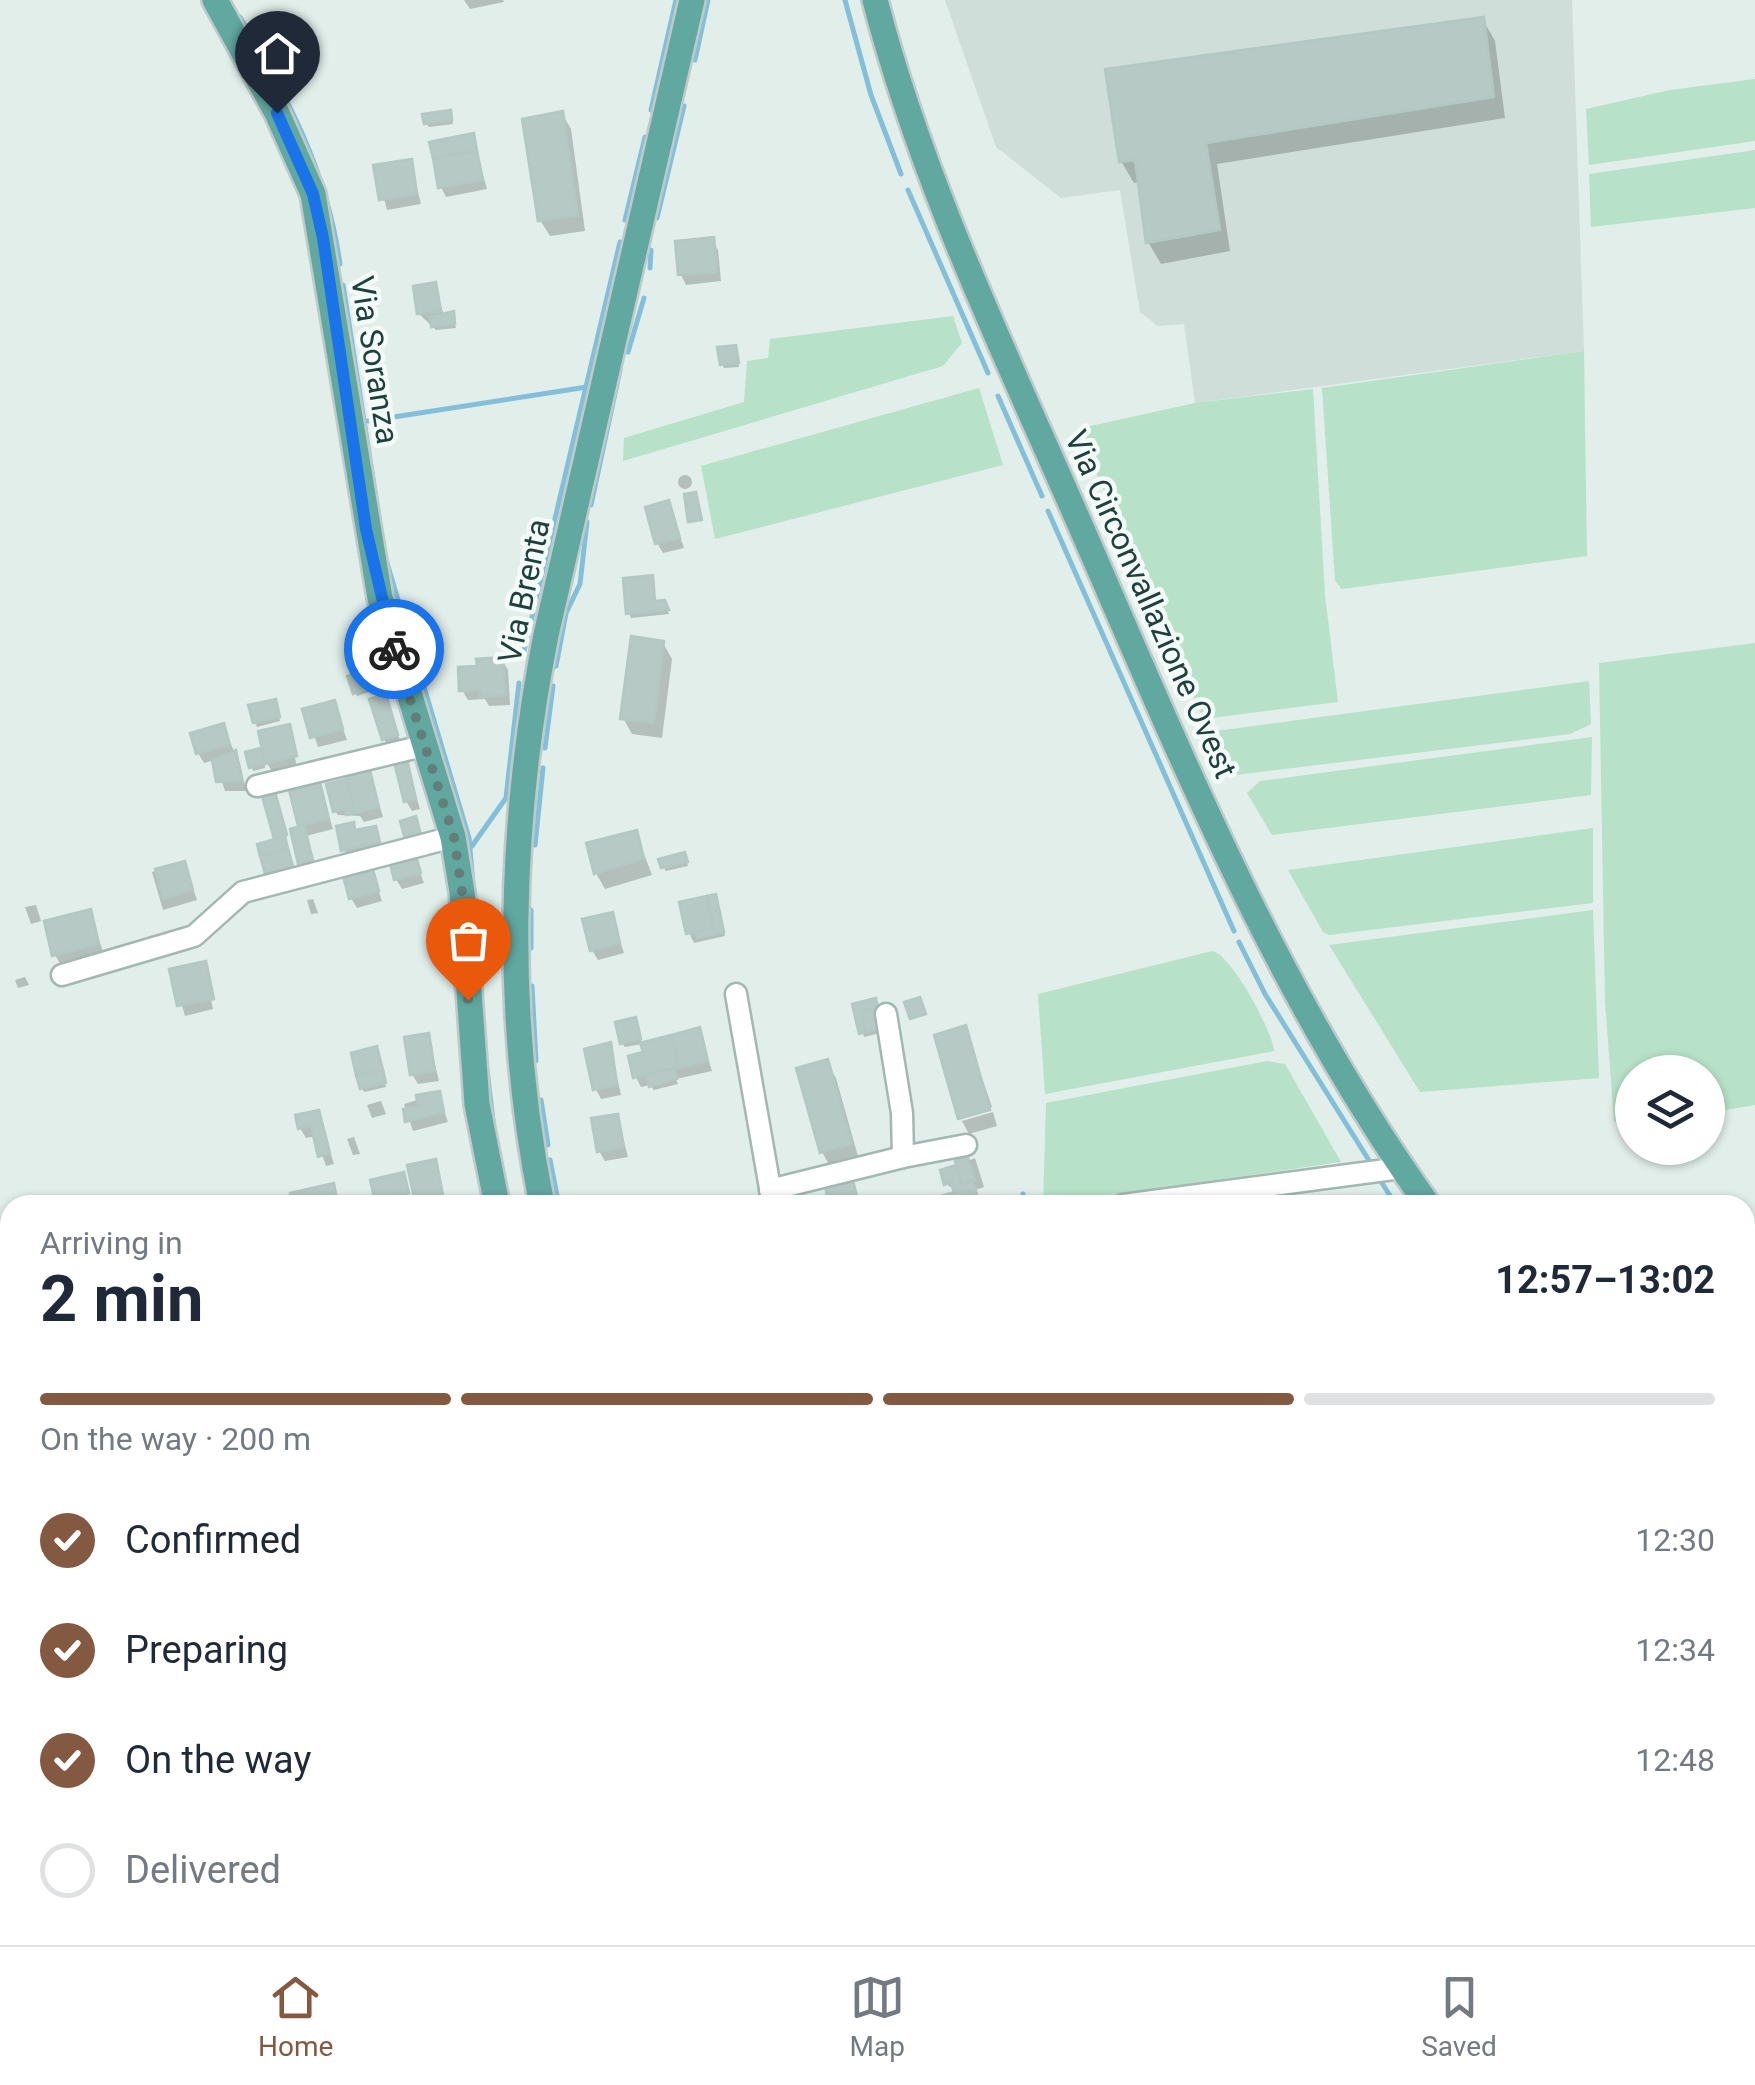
<!DOCTYPE html>
<meta charset="utf-8">
<style>
:root{--surface:#fff;--page:#f2f2f3;--text:#1f2937;--muted:#747a83;--line:#e0e1e3;--accent:#845941}
body{margin:0;font-family:Roboto,sans-serif;background:var(--page);color:var(--text);height:100vh;display:flex;flex-direction:column;font-size:38px;white-space:nowrap}
*{box-sizing:border-box;margin:0}
p{font-size:32px;color:var(--muted)}
.icon{flex:none;width:55px;height:55px;fill:none;stroke:currentColor;stroke-width:2;stroke-linecap:round;stroke-linejoin:round}
.map{position:relative;flex:1;overflow:hidden}
.sheet{position:absolute;left:0px;top:1195px;width:1755px;height:750px;display:flex;flex-direction:column;background:var(--surface);border-radius:30px 30px 0 0;box-shadow:0 2px 8px #0004}
.sheet>*{flex:none}
.fabs{position:absolute;left:1615px;top:1055px;display:grid;gap:20px}
.fabs a{display:grid;place-items:center;width:110px;height:110px;border-radius:50%;background:var(--surface);box-shadow:0 2px 8px #0004;font-size:50px}
.pin{position:absolute;display:grid;place-items:center;width:85px;height:85px;color:#fff;margin:-102px -42px;border-radius:50% 50% 50% 0;rotate:-45deg;box-shadow:0 0 10px #0007}
.pin .icon{rotate:45deg}
.courier{position:absolute;display:grid;place-items:center;width:100px;height:100px;margin:-50px;border:8px solid #1a73e8;border-radius:50%;background:#fff;color:#222;box-shadow:0 2px 12px #0007}
.headline em{font-style:normal;font-weight:700}
.headline div{display:flex;flex-direction:column-reverse}
.headline{display:flex;align-items:center;justify-content:space-between;height:170px;padding:0 40px}
h1{font-size:65px;font-weight:700;line-height:75px}
.bar{display:grid;grid-template-columns:repeat(4,1fr);gap:15px 10px;align-content:center;height:120px;padding:0 40px}
.bar i{height:12px;border-radius:8px;background:var(--line)}
.bar .active{background:var(--accent)}
.bar p{grid-column:span 4}
ol{padding:0 40px;list-style:none}
li{display:flex;align-items:center;gap:30px;height:110px}
li p{margin-inline-start:auto}
li .icon{padding:10px;border-radius:50%;background:var(--accent);color:#fff;stroke-width:4}
li:last-child{color:var(--muted)}
li i{width:55px;height:55px;border:5px solid var(--line);border-radius:50%}
.dock{display:flex;justify-content:space-around;align-items:center;height:140px;border-top:2px solid var(--line);background:var(--surface);font-size:28px;color:var(--muted)}
.dock a{display:grid;justify-items:center;gap:5px}
.dock .active{color:var(--accent)}
.map>svg:first-child{display:block}
</style>
<div class="map">
<svg width="1755" height="1945" viewBox="0 0 1755 1945">
<rect width="100%" height="100%" fill="#e1eeea"/>
<!-- built -->
<polygon fill="#cfded9" points="945,0 1572,0 1584,351 1195,403 1184,324 1158,326 1140,312 1120,190 1061,198 996,147"/>
<!-- green -->
<g fill="#b8e1c9">
<polygon points="1755,79 1755,141 1589,165 1586,109 1670,90"/>
<polygon points="1755,150 1755,208 1591,227 1589,174"/>
<polygon points="953,316 962,343 943,366 623,461 624,438 744,402 747,361 768,358 770,339"/>
<polygon points="1584,351 1587,556 1342,589 1335,581 1322,388"/>
<polygon points="979,388 1003,465 715,539 701,466"/>
<polygon points="1313,389 1325,595 1338,702 1203,719 1077,429 1195,403"/>
<polygon points="1755,643 1755,1105 1708,1113 1708,1072 1632,1072 1632,1123 1614,1122 1605,1002 1599,663"/>
<polygon points="1589,681 1591,724 1570,734 1236,775 1230,773 1216,731"/>
<polygon points="1592,737 1591,795 1272,835 1247,793 1260,781"/>
<polygon points="1593,828 1593,903 1329,935 1323,932 1288,870"/>
<polygon points="1593,910 1599,1078 1420,1092 1329,945"/>
<path d="M1212,951C1231,954 1273,1032 1274,1051L1045,1094L1038,994Z"/>
<polygon points="1267,1061 1285,1064 1341,1162 1043,1205 1046,1103"/>
<polygon points="1755,1300 1755,1491 1745,1493 1745,1302"/>
<polygon points="1745,1653 1755,1663 1755,1831 1745,1834"/>
<polygon points="1755,1883 1755,1945 1508,1945 1547,1935 1745,1935 1745,1886"/>
<polygon points="1004,1935 1258,1935 1260,1945 1002,1945"/>
</g>
<!-- shadow -->
<g fill="#0003">
<polygon points="464,0 503,0 504,2 470,9"/>
<polygon points="1483,20 1495,41 1505,118 1217,164 1230,251 1161,264 1148,242 1141,182 1134,183 1121,161"/>
<polygon points="562,114 571,129 585,231 550,236 540,220"/>
<polygon points="452,116 453,124 429,127 426,123"/>
<polygon points="478,158 487,189 446,197 441,187"/>
<polygon points="410,161 421,204 387,210 376,167"/>
<polygon points="712,240 718,250 721,281 686,285 681,275"/>
<polygon points="435,285 444,316 452,314 456,328 436,330 419,314"/>
<polygon points="735,348 739,367 724,368 722,364"/>
<circle cx="685" cy="482" r="7"/>
<polygon points="668,503 684,548 663,553 657,543"/>
<polygon points="651,578 656,603 666,607 669,614 631,618 629,613"/>
<polygon points="663,643 672,659 662,738 632,734 623,718"/>
<polygon points="502,660 508,670 510,705 489,706 485,699 468,700 462,690 479,668"/>
<polygon points="364,678 369,692 357,696 355,692"/>
<polygon points="385,697 402,746 390,749 384,739"/>
<polygon points="334,703 347,740 318,747 306,711"/>
<polygon points="277,705 280,721 257,727 255,723"/>
<polygon points="222,726 240,763 246,791 225,791 215,760 204,763 198,753"/>
<polygon points="288,727 297,767 273,773 264,758 265,768 253,771 248,754 264,750"/>
<polygon points="406,762 420,809 412,811 406,801"/>
<polygon points="369,773 383,817 364,822 360,816 338,815 335,811"/>
<polygon points="319,785 333,829 306,836 313,864 303,867 301,825"/>
<polygon points="274,795 297,877 273,883 267,873 277,841 265,798"/>
<polygon points="352,825 357,832 375,828 383,852 350,860 344,850"/>
<polygon points="636,833 652,875 605,889 596,873"/>
<polygon points="415,859 424,883 402,889 396,879"/>
<polygon points="686,859 688,866 666,871 663,867"/>
<polygon points="184,863 197,900 163,910 152,872"/>
<polygon points="372,872 382,901 357,908 351,898"/>
<polygon points="313,899 318,913 311,914 307,900"/>
<polygon points="717,901 725,936 694,943 689,933"/>
<polygon points="36,905 41,921 31,924 25,907"/>
<polygon points="89,912 106,960 64,970 55,955"/>
<polygon points="611,915 624,953 598,960 592,950"/>
<polygon points="204,964 213,1009 185,1016 172,971"/>
<polygon points="25,977 29,985 18,988 15,980"/>
<polygon points="855,1006 884,1032 864,1037"/>
<polygon points="637,1024 642,1044 625,1047 622,1043"/>
<polygon points="965,1028 992,1107 960,1116"/>
<polygon points="699,1030 712,1071 676,1079 678,1084 654,1090 650,1085 641,1087 636,1077 646,1054 643,1044"/>
<polygon points="428,1036 439,1081 418,1084 412,1074"/>
<polygon points="610,1045 621,1095 601,1099 596,1089"/>
<polygon points="376,1049 386,1087 364,1092 362,1088"/>
<polygon points="826,1062 836,1078 859,1160 831,1168 822,1152"/>
<polygon points="438,1094 448,1122 413,1131 404,1104"/>
<polygon points="381,1101 386,1114 372,1118 367,1105"/>
<polygon points="993,1112 997,1126 969,1134 962,1121"/>
<polygon points="318,1113 334,1164 326,1166 316,1136 306,1138 300,1128"/>
<polygon points="617,1116 628,1157 605,1161 599,1151"/>
<polygon points="354,1137 360,1154 353,1155 347,1139"/>
<polygon points="975,1158 984,1187 975,1190 978,1202 928,1205 957,1194 955,1186 949,1187 943,1171"/>
<polygon points="434,1162 447,1205 418,1205 410,1167"/>
<polygon points="402,1175 412,1203 380,1205 377,1200"/>
<polygon points="628,1200 631,1205 610,1205 610,1204"/>
<polygon points="0,1392 10,1417 10,1433 0,1435"/>
<polygon points="0,1812 7,1843 0,1844"/>
<polygon points="474,1935 527,1935 530,1945 477,1945"/>
<polygon points="621,1935 642,1935 627,1941"/>
<polygon points="643,1935 650,1935 654,1945 644,1945"/>
<polygon points="704,1935 748,1935 752,1945 709,1945"/>
</g>
<g fill="none" stroke-linecap="round" stroke-linejoin="round">
<!-- stream -->
<g stroke="#83bfd9" stroke-width="5">
<polyline points="845,0 871,95 901,174"/>
<path d="M240,17C288,98 327,170 340,264"/>
<polyline points="695,60 708,0"/>
<polyline points="651,110 676,0"/>
<polyline points="908,190 988,373"/>
<polyline points="657,218 684,106"/>
<polyline points="625,220 645,137"/>
<polyline points="650,268 651,250"/>
<polyline points="343,285 379,518"/>
<polyline points="628,352 644,298"/>
<polyline points="998,396 1042,496"/>
<polyline points="368,421 587,387"/>
<polyline points="591,505 620,370"/>
<polyline points="1048,511 1234,931"/>
<polyline points="387,563 469,838 479,955"/>
<polyline points="523,655 620,242"/>
<polyline points="556,666 566,613 580,584 587,522"/>
<polyline points="545,748 553,686"/>
<polyline points="535,845 543,768"/>
<polyline points="472,846 506,798 519,683"/>
<polyline points="1239,942 1265,994 1370,1162"/>
<polyline points="531,948 531,910"/>
<polyline points="532,986 536,1061"/>
<polyline points="487,1070 494,1129"/>
<polyline points="541,1100 548,1145"/>
<polyline points="550,1160 559,1205"/>
<polyline points="1380,1180 1396,1205"/>
<polyline points="1023,1205 1023,1194"/>
<polyline points="1745,1277 1755,1275"/>
<polyline points="1745,1614 1755,1625"/>
<polyline points="782,1935 786,1945"/>
</g>
</g>
<!-- building -->
<g fill="#b6c9c4" stroke="#b3c8c2" stroke-width="2.5">
<polygon points="1484,17 1494,97 1206,143 1220,230 1146,243 1135,160 1119,162 1105,69"/>
<polygon points="451,110 452,120 424,124 422,114"/>
<polygon points="563,111 578,216 538,221 522,119"/>
<polygon points="474,133 477,151 433,158 429,142"/>
<polygon points="477,151 483,180 438,188 433,158"/>
<polygon points="412,159 417,194 379,200 373,165"/>
<polygon points="714,237 717,272 678,275 675,241"/>
<polygon points="436,282 441,311 417,314 413,286"/>
<polygon points="454,311 455,324 431,327 430,317"/>
<polygon points="736,345 739,363 720,365 717,347"/>
<polygon points="696,492 702,520 688,522 684,494"/>
<polygon points="669,500 680,538 655,544 645,507"/>
<polygon points="653,575 655,601 665,600 669,610 626,614 623,578"/>
<polygon points="631,636 664,641 654,723 620,719"/>
<polygon points="503,657 506,695 480,697 480,690 459,691 458,667 477,666 476,659"/>
<polygon points="363,671 369,688 353,694 347,676"/>
<polygon points="386,694 398,735 382,740 369,699"/>
<polygon points="276,699 280,717 253,723 248,705"/>
<polygon points="335,700 343,729 310,738 302,709"/>
<polygon points="224,723 230,745 196,754 190,733"/>
<polygon points="290,724 297,756 265,764 258,731"/>
<polygon points="261,748 265,764 249,768 245,752"/>
<polygon points="236,750 242,781 216,782 212,760"/>
<polygon points="407,759 416,799 404,802 394,762"/>
<polygon points="370,770 379,807 355,813 346,776"/>
<polygon points="347,779 355,813 346,815 345,809 333,812 326,784"/>
<polygon points="320,782 329,819 298,826 289,790"/>
<polygon points="275,792 287,835 274,839 262,796"/>
<polygon points="416,816 421,835 405,839 400,821"/>
<polygon points="354,822 355,830 376,826 380,842 341,851 336,826"/>
<polygon points="304,825 313,860 298,864 290,829"/>
<polygon points="637,830 644,859 594,874 586,843"/>
<polygon points="285,836 288,849 260,856 257,844"/>
<polygon points="288,849 293,867 265,874 260,856"/>
<polygon points="685,852 688,862 661,868 658,859"/>
<polygon points="416,856 421,873 394,880 390,863"/>
<polygon points="185,861 193,890 163,899 155,869"/>
<polygon points="373,869 379,891 349,899 343,876"/>
<polygon points="716,894 724,932 697,938 696,932 713,928 707,896"/>
<polygon points="707,896 713,928 686,934 679,902"/>
<polygon points="91,909 99,944 52,956 44,921"/>
<polygon points="613,912 620,943 590,951 582,919"/>
<polygon points="206,961 214,999 177,1006 169,969"/>
<polygon points="920,997 926,1014 910,1019 904,1002"/>
<polygon points="876,998 878,1007 861,1012 866,1032 859,1034 852,1004"/>
<polygon points="878,1007 884,1028 866,1032 861,1012"/>
<polygon points="636,1017 641,1039 620,1044 615,1022"/>
<polygon points="966,1025 990,1110 958,1119 934,1035"/>
<polygon points="700,1027 708,1061 680,1068 671,1035"/>
<polygon points="429,1033 435,1071 410,1075 404,1037"/>
<polygon points="671,1035 679,1067 633,1078 628,1056 643,1052 640,1043"/>
<polygon points="611,1042 617,1085 593,1090 584,1049"/>
<polygon points="377,1046 383,1070 356,1075 351,1053"/>
<polygon points="828,1059 852,1144 820,1153 796,1068"/>
<polygon points="674,1068 677,1079 649,1087 646,1075"/>
<polygon points="383,1070 386,1083 360,1089 356,1075"/>
<polygon points="440,1091 444,1112 405,1122 403,1109 418,1107 416,1095"/>
<polygon points="319,1110 330,1153 318,1157 311,1126 298,1129 295,1115"/>
<polygon points="618,1114 624,1147 597,1152 591,1118"/>
<polygon points="968,1157 975,1180 962,1184 955,1161"/>
<polygon points="436,1159 443,1195 415,1202 407,1165"/>
<polygon points="956,1165 962,1184 973,1181 978,1198 957,1204 951,1182 944,1185 940,1170"/>
<polygon points="404,1172 409,1193 375,1201 370,1180"/>
<polygon points="853,1180 859,1205 829,1205 825,1186"/>
<polygon points="334,1183 338,1205 292,1205 290,1193"/>
<polygon points="954,1192 957,1204 925,1205 924,1201"/>
<polygon points="472,1935 513,1935 498,1941 498,1945 474,1945"/>
<polygon points="748,1935 752,1945 719,1945 716,1937"/>
<polygon points="945,1935 977,1935 980,1945 947,1945"/>
</g>
<g fill="none" stroke-linecap="round" stroke-linejoin="round">
<!-- minor casing -->
<g stroke="#a3b7b3" stroke-width="25">
<g id="minor">
<polyline points="257,786 427,745"/>
<polyline points="62,975 194,936 243,892 453,837"/>
<polyline points="736,994 773,1205"/>
<polyline points="903,1157 966,1145"/>
<polyline points="770,1190 903,1157 902,1113 886,1014"/>
<polyline points="1123,1205 1401,1168"/>
<polyline points="0,1750 10,1797"/>
<polyline points="0,1923 10,1923"/>
<polyline points="442,1935 445,1945"/>
<polyline points="605,1935 607,1945"/>
<polyline points="769,1935 772,1945"/>
</g>
</g>
<!-- major casing -->
<g stroke="#c0cac9" stroke-width="30">
<g id="major">
<polyline points="215,0 277,113 313,194 380,598 453,837 462,892 477,1104 497,1205"/>
<path d="M875,0C921,179 1004,351 1078,520C1182,758 1276,992 1428,1205"/>
<path d="M542,1205C504,1018 509,822 546,635L692,0"/>
<polyline points="1745,1585 1755,1596"/>
</g>
</g>
<!-- minor -->
<use href="#minor" stroke="#fff" stroke-width="20"/>
<!-- major -->
<use href="#major" stroke="#61a8a0" stroke-width="25"/>
</g>
<g fill="none" stroke-linecap="round" stroke-linejoin="round">
<!-- done -->
<polyline stroke="#637e7a" stroke-width="10" stroke-dasharray="0 18" points="394,649 454,837 462,892 468,1000"/>
<!-- route -->
<polyline stroke="#1a73e8" stroke-width="12" points="277,113 313,194 323,238 366,529 394,649"/>
</g>
<g text-anchor="middle" dominant-baseline="central" stroke-width="9" stroke-linejoin="round" paint-order="stroke">
<!-- street labels -->
<g font-size="32" fill="#1f413d" stroke="#f3faf7">
<text transform="translate(375 360) rotate(81)">Via Soranza</text>
<text transform="translate(524 591) rotate(-78)">Via Brenta</text>
<text transform="translate(1151 604) rotate(66)">Via Circonvallazione Ovest</text>
</g>
</g>
</svg>
<div class="fabs">
<a><svg class="icon" aria-label="layers" viewBox="0 0 24 24"><path d="M12 4l9 5-9 5-9-5zM3 14l9 5 9-5"/></svg></a>
</div>
<div class="pin" style="left:468px;top:1000px;background:#ea580c"><svg class="icon" aria-label="bag" viewBox="0 0 24 24"><path d="M5 8h14l-1 12H6zM9 8a3 3 0 0 1 6 0"/></svg></div>
<div class="pin" style="left:277px;top:113px;background:#1f2937"><svg class="icon" aria-label="home" viewBox="0 0 24 24"><path d="M3 11l9-7 9 7M6 9v11h12V9"/></svg></div>
<div class="courier" style="left:394px;top:649px"><svg class="icon" aria-label="bike" viewBox="0 0 24 24"><circle cx="6" cy="16" r="4"/><circle cx="18" cy="16" r="4"/><path d="M6 16l4-8h5l3 8M10 8l3 8H6M13 5h3"/></svg></div>
<section class="sheet">
<div class="headline"><div><h1>2 min</h1><p>Arriving in</p></div><em>12:57–13:02</em></div>
<div class="bar"><i class="active"></i><i class="active"></i><i class="active"></i><i></i><p>On the way · 200 m</p></div>
<ol>
<li><svg class="icon" aria-label="check" viewBox="0 0 24 24"><path d="M5 12l5 5 9-10"/></svg>Confirmed<p>12:30</p></li>
<li><svg class="icon" aria-label="check" viewBox="0 0 24 24"><path d="M5 12l5 5 9-10"/></svg>Preparing<p>12:34</p></li>
<li><svg class="icon" aria-label="check" viewBox="0 0 24 24"><path d="M5 12l5 5 9-10"/></svg>On the way<p>12:48</p></li>
<li><i></i>Delivered</li>
</ol>
</section>
</div>
<nav class="dock">
<a class="active"><svg class="icon" aria-label="home" viewBox="0 0 24 24"><path d="M3 11l9-7 9 7M6 9v11h12V9"/></svg>Home</a>
<a><svg class="icon" aria-label="map" viewBox="0 0 24 24"><path d="M3 6l6-2 6 2 6-2v14l-6 2-6-2-6 2zM9 4v14M15 6v14"/></svg>Map</a>
<a><svg class="icon" aria-label="saved" viewBox="0 0 24 24"><path d="M7 4h10v16l-5-4-5 4z"/></svg>Saved</a>
</nav>
